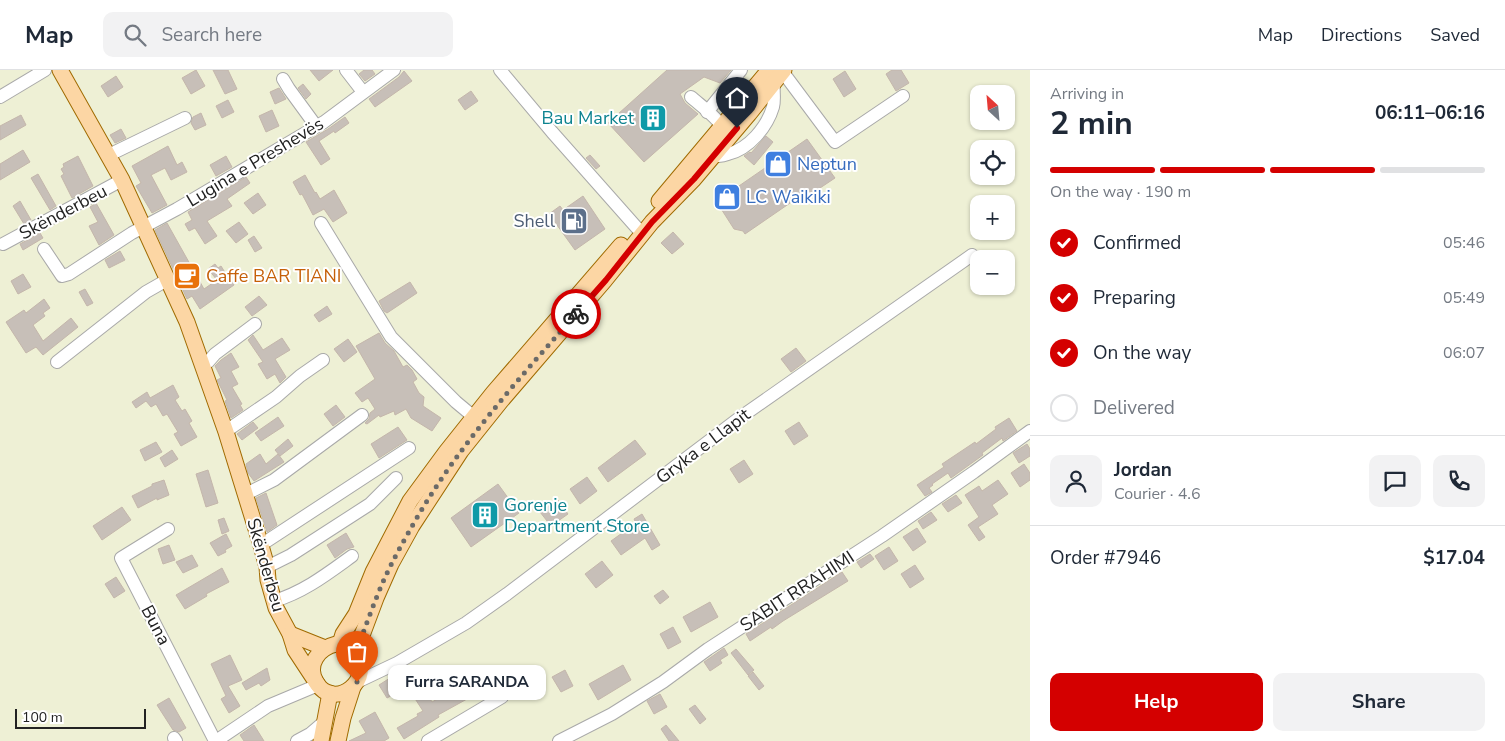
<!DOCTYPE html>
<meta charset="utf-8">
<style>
:root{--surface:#fff;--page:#f2f2f3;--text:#1f2937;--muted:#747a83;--line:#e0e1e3;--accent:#d40000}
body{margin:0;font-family:"Nunito Sans",sans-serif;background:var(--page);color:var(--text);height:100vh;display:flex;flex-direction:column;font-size:19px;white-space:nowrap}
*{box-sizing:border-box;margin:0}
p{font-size:16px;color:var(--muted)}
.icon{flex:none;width:28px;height:28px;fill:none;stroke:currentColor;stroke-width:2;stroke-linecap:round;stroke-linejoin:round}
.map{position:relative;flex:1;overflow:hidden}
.drawer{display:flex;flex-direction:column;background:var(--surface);width:475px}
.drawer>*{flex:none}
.needle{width:32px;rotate:334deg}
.controls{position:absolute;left:970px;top:15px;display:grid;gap:10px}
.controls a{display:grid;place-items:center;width:45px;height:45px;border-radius:10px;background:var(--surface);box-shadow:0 1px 4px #0004;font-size:25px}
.scale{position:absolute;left:15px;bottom:12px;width:131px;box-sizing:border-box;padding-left:5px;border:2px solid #222;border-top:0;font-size:14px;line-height:18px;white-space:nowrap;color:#222;-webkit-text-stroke:4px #fff;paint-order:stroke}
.pin{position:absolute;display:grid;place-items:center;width:42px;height:42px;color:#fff;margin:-51px -21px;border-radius:50% 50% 50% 0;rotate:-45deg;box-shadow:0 0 5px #0007}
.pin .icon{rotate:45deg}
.courier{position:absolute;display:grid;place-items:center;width:50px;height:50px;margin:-25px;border:4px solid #d40000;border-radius:50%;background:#fff;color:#222;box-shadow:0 1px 6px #0007}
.bubble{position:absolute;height:35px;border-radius:10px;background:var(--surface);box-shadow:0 1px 4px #0004;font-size:16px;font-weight:700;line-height:35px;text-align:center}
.headline em{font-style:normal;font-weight:700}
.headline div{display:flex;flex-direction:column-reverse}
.headline{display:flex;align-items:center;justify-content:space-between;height:85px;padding:0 20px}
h1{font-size:32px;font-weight:700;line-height:38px}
.bar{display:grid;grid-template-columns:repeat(4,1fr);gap:8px 5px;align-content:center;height:60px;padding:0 20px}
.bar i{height:6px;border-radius:4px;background:var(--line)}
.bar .selected{background:var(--accent)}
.bar p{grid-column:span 4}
.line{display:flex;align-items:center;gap:12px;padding:0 20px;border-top:1px solid var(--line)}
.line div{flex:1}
.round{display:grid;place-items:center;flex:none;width:52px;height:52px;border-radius:10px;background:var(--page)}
ol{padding:0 20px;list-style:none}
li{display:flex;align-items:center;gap:15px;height:55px}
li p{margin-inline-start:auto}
li .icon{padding:5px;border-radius:50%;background:var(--accent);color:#fff;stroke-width:4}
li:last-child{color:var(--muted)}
li i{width:28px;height:28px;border:2px solid var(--line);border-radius:50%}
.action{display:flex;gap:10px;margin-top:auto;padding:10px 20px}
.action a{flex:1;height:58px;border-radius:10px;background:var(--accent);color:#fff;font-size:20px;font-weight:700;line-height:58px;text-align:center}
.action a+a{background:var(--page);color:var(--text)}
header{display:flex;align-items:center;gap:30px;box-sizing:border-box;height:70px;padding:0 25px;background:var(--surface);border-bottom:1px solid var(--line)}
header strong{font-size:24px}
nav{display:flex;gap:28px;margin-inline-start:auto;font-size:18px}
.search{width:350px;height:45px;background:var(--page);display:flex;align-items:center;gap:12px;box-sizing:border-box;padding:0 18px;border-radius:10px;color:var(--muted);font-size:19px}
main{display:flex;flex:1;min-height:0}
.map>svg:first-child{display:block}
</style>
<header>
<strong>Map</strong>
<div class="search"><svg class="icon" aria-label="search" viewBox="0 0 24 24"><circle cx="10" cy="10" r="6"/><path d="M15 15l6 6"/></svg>Search here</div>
<nav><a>Map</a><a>Directions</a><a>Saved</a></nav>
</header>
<main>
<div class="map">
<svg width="1030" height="671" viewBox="0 0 1030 671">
<rect width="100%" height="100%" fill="#f2efe9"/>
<!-- farmland -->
<path fill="#eef0d5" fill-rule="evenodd" d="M0,0H1030V671H0ZM979,24H1006V51H979ZM979,79H1006V106H979ZM979,134H1006V161H979ZM979,189H1006V216H979Z"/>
<!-- building -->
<g fill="#c7bfb8" stroke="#c4b6ab">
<polygon points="196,0 205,16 191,24 182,8"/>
<polygon points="213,0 228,0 237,19 225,24"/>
<polygon points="310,0 333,0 319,11"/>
<polygon points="364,0 372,0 375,4 365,11 359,4"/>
<polygon points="667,0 731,0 720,13 704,7 680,24 685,33 698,44 644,92 608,53"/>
<polygon points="892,0 901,0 909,13 896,21 886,4"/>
<polygon points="404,1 412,11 375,37 369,29 399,7"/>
<polygon points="845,1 856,19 844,27 833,9"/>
<polygon points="116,6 123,17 108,27 101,16"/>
<polygon points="303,14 311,24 306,29 298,18"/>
<polygon points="279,18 286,29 275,34 270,22"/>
<polygon points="471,21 478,31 465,40 458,30"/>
<polygon points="228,30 234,42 222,48 216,36"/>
<polygon points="272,40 279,56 266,62 259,46"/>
<polygon points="201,43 206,55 195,60 191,53 193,47"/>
<polygon points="21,45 26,55 0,70 0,56"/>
<polygon points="345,47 349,53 335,63 334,61 319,71 330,89 321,95 306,72 328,59"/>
<polygon points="121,59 126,68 115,73 110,65"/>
<polygon points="766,66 773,72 754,95 744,86 750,82 751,83"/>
<polygon points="807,69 835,108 811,124 809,120 745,164 743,161 734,159 718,134 737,121 736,118"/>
<polygon points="168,76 177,95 182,92 187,102 171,110 165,98 151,105 167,135 152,143 136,116 141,113 132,96"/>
<polygon points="23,80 30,92 0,110 0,94"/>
<polygon points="590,85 600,96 596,99 586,88"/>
<polygon points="78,86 93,116 72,128 61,106 64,104 61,99 64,97 63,94"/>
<polygon points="226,86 232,97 216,106 210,95"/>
<polygon points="38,104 56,136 50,140 31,108"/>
<polygon points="305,105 315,123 316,122 320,129 334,120 347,143 333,152 324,139 313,145 302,124 300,125 293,112"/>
<polygon points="246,107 250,113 227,129 232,136 207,151 217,166 205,174 195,158 189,161 185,154 192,150 188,142"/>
<polygon points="258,123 266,135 253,144 244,133"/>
<polygon points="583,126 605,159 575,180 549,144 560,136 563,140"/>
<polygon points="20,131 31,150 24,154 13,136"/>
<polygon points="96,133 114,165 99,175 89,156 98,152 90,137"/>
<polygon points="239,152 248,164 236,173 226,161"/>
<polygon points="167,153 204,219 217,210 208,199 215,194 218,198 221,196 226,204 227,203 234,215 200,239 192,226 187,229 155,160"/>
<polygon points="673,162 684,174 672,184 661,173"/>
<polygon points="40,163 43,168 23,180 20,174"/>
<polygon points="254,166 262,178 255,182 248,170"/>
<polygon points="120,181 125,190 109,198 105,190"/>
<polygon points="23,204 31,217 18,224 11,211"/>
<polygon points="410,212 417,223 387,243 384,241 379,231"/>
<polygon points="85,219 93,233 87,236 79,222"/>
<polygon points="259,226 267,235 252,246 245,237"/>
<polygon points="44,229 50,238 43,243 45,246 33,255 43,271 71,248 78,257 43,285 36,277 26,283 6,252 24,240 26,243"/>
<polygon points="327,236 332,244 319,252 314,245"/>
<polygon points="379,263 385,273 394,281 403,297 407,295 412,300 417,309 413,312 419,323 424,327 423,336 441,348 432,361 411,348 406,339 395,345 394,341 380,347 379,345 367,354 365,353 369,349 370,343 375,339 368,328 362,332 355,323 375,309 356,276"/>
<polygon points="253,265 263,280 282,268 290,280 275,289 286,307 280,313 275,304 267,309 258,294 263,292 248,270"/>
<polygon points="348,269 357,282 344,292 334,279"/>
<polygon points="796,278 806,291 791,302 781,289"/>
<polygon points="231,283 239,297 231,301 238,314 232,317 242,334 240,335 243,340 231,348 225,331 227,330 217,310 221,308 215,296 221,290"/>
<polygon points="173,315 179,327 175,330 182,341 185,339 192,351 189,353 197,367 181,376 174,364 178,362 167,344 163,346 156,334 151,337 146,331 136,338 132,332 147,322 150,328"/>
<polygon points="336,335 345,347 333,356 324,344"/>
<polygon points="278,347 284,356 261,371 255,363"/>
<polygon points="1009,348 1017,361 1003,371 1002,368 982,383 983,385 951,408 948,403 932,414 933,415 929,418 932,422 925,426 917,415 944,397 942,394 975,372 976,374 996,359 995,357"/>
<polygon points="253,352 258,358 242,370 237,364"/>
<polygon points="799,352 808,366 794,375 785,361"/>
<polygon points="398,357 407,370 379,388 371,374"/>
<polygon points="288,369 293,376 280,386 275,380"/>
<polygon points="635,370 646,384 608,412 598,398"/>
<polygon points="156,372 162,382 145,391 140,380"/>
<polygon points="1027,374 1030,379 1030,386 1019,393 1013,383"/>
<polygon points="172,380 178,389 165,397 160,388"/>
<polygon points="260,384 266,394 278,384 284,392 254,411 248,403 246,394"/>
<polygon points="744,390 753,404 739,413 730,399"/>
<polygon points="1024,394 1030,403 1030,410 1020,417 1011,403"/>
<polygon points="208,400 218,433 206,437 196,404"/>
<polygon points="587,407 597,421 580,434 570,419"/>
<polygon points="164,410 169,425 157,430 157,428 138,438 132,426 152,416 152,414"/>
<polygon points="998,410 1008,424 992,435 998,444 978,457 985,467 979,471 968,455 979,447 965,425 979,416 982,421"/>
<polygon points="498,414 519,443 471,477 451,448"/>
<polygon points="266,423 277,455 267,462 256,428"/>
<polygon points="956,425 962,433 948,442 942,434"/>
<polygon points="558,430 568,444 551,456 540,442"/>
<polygon points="122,437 131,450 102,470 93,456"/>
<polygon points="931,442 937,450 923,459 918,451"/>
<polygon points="642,444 660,475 652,480 645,468 621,485 611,471 636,453 634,449"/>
<polygon points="224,448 229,461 222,464 218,450"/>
<polygon points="917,458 926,472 913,481 903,467"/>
<polygon points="346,463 354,477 347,479 335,488 327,475"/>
<polygon points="226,464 232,476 225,480 226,482 218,486 210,473"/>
<polygon points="169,475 175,490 163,494 158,479"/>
<polygon points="889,477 898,491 884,500 875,486"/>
<polygon points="870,484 874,489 861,498 857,492"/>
<polygon points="192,485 198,496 183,503 176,492"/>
<polygon points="602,491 613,505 596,518 585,504"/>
<polygon points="915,495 924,509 910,518 901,504"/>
<polygon points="222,498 229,512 206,524 207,526 185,539 176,525"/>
<polygon points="842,502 848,511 783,551 772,559 771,557 750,571 746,564"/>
<polygon points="116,507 125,521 114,528 105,514"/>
<polygon points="663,520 669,527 660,534 654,526"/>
<polygon points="710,532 718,547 691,562 683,547"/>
<polygon points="673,557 681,572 668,579 660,564"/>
<polygon points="724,578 728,585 720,590 722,593 710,601 704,592"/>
<polygon points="736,579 754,600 748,605 731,583"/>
<polygon points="230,585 242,610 228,616 240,636 229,643 221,629 226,626 211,594"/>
<polygon points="623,595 631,610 598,630 589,614"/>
<polygon points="518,597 525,609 509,618 503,606"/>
<polygon points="267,598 270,610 261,616 259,613 246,620 242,613"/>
<polygon points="565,600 573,616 561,622 552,607"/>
<polygon points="753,602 764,616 759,620 748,606"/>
<polygon points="390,608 398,622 387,628 379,615"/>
<polygon points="461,616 467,629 438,645 439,647 404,669 397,658 418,646 417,644 423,641 412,624 423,617 432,632"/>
<polygon points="660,624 667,637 654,644 647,631"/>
<polygon points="169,628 186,658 179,662 173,660 157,635"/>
<polygon points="695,635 706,649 700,654 689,639"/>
<polygon points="375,642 389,668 384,671 349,671 366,663 359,651"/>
<polygon points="254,655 264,671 244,671 240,665"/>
<polygon points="666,655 679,671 669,671 661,659"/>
</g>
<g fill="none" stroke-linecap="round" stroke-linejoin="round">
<!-- minor casing -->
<g stroke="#a9a9a9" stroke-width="14">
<g id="minor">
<polyline points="346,0 363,22"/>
<polyline points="500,0 552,62 637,158"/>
<polyline points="784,0 785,5 835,72 903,26"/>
<polyline points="283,9 289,19 316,56"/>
<polyline points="0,27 45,0"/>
<path d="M691,27C700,35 717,47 722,57"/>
<polyline points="707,42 741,0"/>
<polyline points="107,84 113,83 185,48"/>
<path d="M713,85C719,87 723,86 728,84C749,79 767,57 773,37C775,30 773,22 774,14"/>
<polyline points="321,153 391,267 456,332 474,347"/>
<polyline points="3,174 122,110"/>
<polyline points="44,179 62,206 69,204 132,163 177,139 324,52 394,0"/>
<polyline points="57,292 146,222 167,210"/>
<polyline points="202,293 208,292 215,284 255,254"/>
<polyline points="226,362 232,357 276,327 300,306 323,290"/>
<polyline points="246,424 274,410 362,345"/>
<polyline points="168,459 121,488 215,671"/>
<polyline points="260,472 267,471 409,378"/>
<polyline points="267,497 291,485 370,434 396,408"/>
<path d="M274,531C304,522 327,504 352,486"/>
<polyline points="357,612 397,593 466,553 507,524 738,349 972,185"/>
<polyline points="174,668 176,671"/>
<polyline points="216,671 268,636 318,615"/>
<polyline points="297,671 310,664 324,652"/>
<polyline points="428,671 502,627"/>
<polyline points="559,671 612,644 663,612 708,579 882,466 974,402 1030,361"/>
</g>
</g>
<!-- major casing -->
<g stroke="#a06b00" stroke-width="17">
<g id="major">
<polyline points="60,0 122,110 187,252 226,362 260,472 267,497 268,510 276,538 290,564 295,580 318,615"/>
<polyline points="659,131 769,0"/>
<polyline points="290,564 325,578"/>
<path d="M336,574C342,575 349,578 353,582C378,608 334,643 316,612C306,594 319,578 336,574Z"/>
<polyline points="340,574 343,564 356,544 373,502 410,431 446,382 493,323 621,175"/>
<polyline points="355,584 376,528 391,494 412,456 461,381 501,331 605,210 652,152 694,109 749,44 784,0"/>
<polyline points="321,671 330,623"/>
<polyline points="338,671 343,648 353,617"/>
</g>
</g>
<!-- minor -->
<use href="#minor" stroke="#fff" stroke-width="12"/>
<!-- major -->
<use href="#major" stroke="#fcd6a4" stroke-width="15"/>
</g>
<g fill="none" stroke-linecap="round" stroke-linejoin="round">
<!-- done -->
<path stroke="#6b6a68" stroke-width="5" stroke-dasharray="0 9" d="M357,612C362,602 361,594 355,584C367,554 377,522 392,493C411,456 436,414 462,380C497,333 537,288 576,244"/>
<!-- route -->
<polyline stroke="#d40000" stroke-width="6" points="576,244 606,210 652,152 694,109 737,58"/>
</g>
<!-- icons -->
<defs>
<g id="building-square" transform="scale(1.4375)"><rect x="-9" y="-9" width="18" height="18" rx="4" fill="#0f9aa8" stroke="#fff"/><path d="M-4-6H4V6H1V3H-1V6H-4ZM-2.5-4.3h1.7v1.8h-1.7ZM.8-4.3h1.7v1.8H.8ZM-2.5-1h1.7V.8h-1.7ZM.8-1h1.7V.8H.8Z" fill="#fff"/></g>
<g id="shop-square" transform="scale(1.4375)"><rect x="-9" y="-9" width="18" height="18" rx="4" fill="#3f7fe0" stroke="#fff"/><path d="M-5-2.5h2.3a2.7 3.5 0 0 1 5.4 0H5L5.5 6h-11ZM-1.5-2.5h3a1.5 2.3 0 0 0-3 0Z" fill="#fff"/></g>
<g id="fuel-square" transform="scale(1.4375)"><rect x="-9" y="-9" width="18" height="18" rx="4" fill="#5c6f8a" stroke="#fff"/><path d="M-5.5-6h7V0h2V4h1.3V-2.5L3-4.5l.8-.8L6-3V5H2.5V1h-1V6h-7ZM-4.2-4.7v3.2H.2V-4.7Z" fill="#fff"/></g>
<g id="cafe-square" transform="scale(1.4375)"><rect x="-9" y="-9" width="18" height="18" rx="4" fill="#e8710a" stroke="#fff"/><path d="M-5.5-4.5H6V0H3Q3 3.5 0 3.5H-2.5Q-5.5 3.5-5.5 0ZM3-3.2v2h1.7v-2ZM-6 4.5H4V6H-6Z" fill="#fff"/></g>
</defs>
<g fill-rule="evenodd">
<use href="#building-square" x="653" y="48"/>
<use href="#shop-square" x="778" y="94"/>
<use href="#shop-square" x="727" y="127"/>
<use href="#fuel-square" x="574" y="151"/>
<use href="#cafe-square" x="187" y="206"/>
<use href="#building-square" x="485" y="445"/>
</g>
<g text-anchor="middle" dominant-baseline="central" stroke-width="4" stroke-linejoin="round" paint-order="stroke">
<!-- culture labels -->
<g font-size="18" fill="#0d838f" stroke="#fff" text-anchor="end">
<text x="634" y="48">Bau Market</text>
<text x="504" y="435" text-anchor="start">Gorenje<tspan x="504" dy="21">Department Store</tspan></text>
</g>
<!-- street labels -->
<g font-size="18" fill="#222" stroke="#fff">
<text transform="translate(255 92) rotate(-31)">Lugina e Preshevës</text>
<text transform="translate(63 142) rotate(-28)">Skënderbeu</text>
<text transform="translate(703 376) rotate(-37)">Gryka e Llapit</text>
<text transform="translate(266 495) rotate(74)">Skënderbeu</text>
<text transform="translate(797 521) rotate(-33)">SABIT RRAHIMI</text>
<text transform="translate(156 555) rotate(62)">Buna</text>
</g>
<!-- shop labels -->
<g font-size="18" fill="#366cbe" stroke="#fff" text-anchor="start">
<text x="797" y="94">Neptun</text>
<text x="746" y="127">LC Waikiki</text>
</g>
<!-- service labels -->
<g font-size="18" fill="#4e5e75" stroke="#fff" text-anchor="end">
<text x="555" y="151">Shell</text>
</g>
<!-- food labels -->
<g font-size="18" fill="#c56008" stroke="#fff" text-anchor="start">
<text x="206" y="206">Caffe BAR TIANI</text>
</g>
</g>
</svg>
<div class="controls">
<a><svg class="needle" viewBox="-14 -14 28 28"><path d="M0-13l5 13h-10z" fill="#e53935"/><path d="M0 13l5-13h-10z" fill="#747a83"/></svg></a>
<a><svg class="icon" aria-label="locate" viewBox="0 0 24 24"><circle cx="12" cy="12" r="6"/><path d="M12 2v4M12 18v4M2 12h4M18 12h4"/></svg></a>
<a>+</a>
<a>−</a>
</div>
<div class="scale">100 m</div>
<div class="pin" style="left:357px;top:612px;background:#ea580c"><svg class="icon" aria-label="bag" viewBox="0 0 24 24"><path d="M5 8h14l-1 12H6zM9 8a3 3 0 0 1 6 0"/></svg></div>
<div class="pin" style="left:737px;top:58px;background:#1f2937"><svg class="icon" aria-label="home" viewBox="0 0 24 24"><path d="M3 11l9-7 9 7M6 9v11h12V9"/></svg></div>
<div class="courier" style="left:576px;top:244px"><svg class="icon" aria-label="bike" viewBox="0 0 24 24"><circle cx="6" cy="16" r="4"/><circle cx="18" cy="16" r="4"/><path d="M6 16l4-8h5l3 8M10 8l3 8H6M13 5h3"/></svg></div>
<div class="bubble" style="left:388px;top:595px;width:158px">Furra SARANDA</div>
</div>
<section class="drawer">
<div class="headline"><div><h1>2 min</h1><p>Arriving in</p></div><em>06:11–06:16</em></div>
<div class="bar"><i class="selected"></i><i class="selected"></i><i class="selected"></i><i></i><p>On the way · 190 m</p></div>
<ol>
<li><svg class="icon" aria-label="check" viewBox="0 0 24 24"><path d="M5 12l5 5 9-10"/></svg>Confirmed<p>05:46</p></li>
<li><svg class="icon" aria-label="check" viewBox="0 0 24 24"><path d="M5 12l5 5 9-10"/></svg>Preparing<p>05:49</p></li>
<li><svg class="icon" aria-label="check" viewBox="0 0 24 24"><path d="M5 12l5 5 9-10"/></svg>On the way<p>06:07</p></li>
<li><i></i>Delivered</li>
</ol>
<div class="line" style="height:90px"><a class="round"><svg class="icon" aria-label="person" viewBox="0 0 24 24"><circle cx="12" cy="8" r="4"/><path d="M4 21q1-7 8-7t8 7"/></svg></a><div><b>Jordan</b><p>Courier · 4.6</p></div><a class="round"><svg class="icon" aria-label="chat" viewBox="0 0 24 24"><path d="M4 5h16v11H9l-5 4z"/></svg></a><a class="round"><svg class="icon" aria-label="phone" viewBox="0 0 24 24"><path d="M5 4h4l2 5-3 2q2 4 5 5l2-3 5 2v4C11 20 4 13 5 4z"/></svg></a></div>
<div class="line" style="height:65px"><div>Order #7946</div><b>$17.04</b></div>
<div class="action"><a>Help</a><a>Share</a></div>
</section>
</main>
